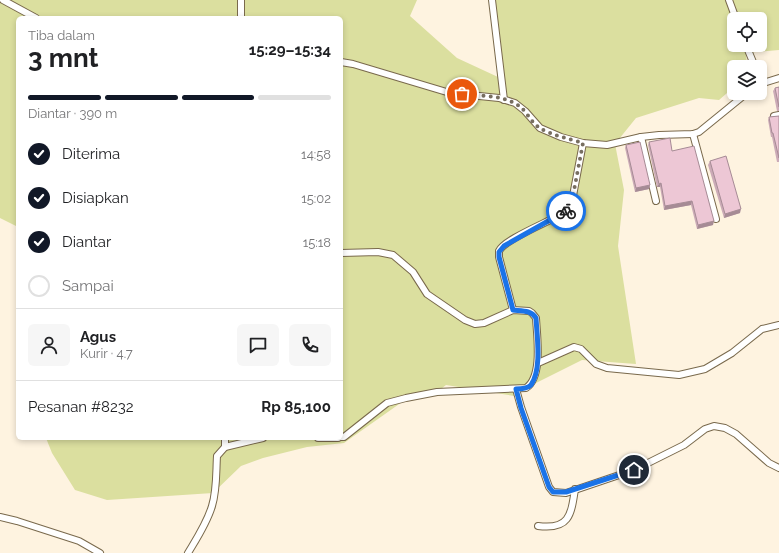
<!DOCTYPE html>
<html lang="id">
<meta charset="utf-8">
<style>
:root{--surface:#fff;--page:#f6f6f6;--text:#202124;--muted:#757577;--line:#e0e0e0;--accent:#111827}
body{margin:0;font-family:Raleway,sans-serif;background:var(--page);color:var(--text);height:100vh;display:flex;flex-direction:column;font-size:15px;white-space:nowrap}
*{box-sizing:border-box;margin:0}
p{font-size:13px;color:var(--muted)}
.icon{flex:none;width:22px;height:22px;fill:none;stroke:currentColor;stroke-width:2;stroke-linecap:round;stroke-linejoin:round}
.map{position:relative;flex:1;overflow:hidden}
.sheet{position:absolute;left:16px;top:16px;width:327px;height:424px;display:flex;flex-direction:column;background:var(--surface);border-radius:6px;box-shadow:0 2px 6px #0003}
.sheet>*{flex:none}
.buttons{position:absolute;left:727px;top:12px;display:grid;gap:8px}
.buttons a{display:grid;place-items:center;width:40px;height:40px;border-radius:6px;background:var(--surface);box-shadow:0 2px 6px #0003;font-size:20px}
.pin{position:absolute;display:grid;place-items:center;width:34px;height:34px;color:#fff;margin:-17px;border:2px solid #fff;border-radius:50%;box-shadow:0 1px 4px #0007}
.courier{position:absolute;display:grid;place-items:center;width:40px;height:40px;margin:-20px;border:3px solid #1a73e8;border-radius:50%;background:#fff;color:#222;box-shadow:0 1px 5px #0007}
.overview em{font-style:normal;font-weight:700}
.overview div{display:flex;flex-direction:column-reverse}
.overview{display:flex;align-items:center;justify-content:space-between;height:68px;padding:0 12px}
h1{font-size:26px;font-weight:700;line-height:30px}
.bar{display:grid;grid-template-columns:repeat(4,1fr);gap:6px 4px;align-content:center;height:48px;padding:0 12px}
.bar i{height:5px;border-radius:3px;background:var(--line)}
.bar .selected{background:var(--accent)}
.bar p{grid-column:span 4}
.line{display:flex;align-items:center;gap:10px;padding:0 12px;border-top:1px solid var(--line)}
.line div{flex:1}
.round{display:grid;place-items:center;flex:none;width:42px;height:42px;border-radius:6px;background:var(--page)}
ol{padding:0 12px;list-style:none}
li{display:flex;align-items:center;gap:12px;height:44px}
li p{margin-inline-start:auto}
li .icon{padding:4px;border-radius:50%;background:var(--accent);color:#fff;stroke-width:4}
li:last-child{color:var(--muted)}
li i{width:22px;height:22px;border:2px solid var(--line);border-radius:50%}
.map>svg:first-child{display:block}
</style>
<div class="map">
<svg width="779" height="553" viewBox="0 0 779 553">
<rect width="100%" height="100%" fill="#fef3e0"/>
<!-- green -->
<path fill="#dbdf9f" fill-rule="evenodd" d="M0,0H417L410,16L457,58L498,77L489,0H779V50L746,53L747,67H734V87L719,100L699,98L636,118L615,144L624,190L618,246L636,364L582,360L526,388L514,396L446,385L437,392L402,402L344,443L307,447L263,458L241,466L213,493L107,500L75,490L52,453L46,438H341V18H18V227L0,218ZM734,19H760V45H734Z"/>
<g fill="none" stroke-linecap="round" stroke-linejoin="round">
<!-- minor casing -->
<g stroke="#79694c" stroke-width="8">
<g id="minor">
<polyline points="3,0 36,18"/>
<polyline points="492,0 504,100"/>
<polyline points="729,0 736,19"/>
<polyline points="241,18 241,0"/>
<polyline points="746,45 755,67"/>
<polyline points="341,62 353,64 450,93 499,98 515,103 525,111 540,128 561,137 583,143 607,145 641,137 659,135 693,134 699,132 747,93"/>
<polyline points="760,84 779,78"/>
<polyline points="774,116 779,115"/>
<polyline points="693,134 716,219"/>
<polyline points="641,137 656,201"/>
<path d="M341,253L378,252L393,255L413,272L427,294L465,320L475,324L484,323L513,310L529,311L532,313L536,318C537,337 543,377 526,388L437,392L406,398L387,403L344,437H341"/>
<path d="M513,310L499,257C499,255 499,253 499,251C505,238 555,220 568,210L572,201L583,143"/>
<polyline points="538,363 574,347 581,349 596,364 607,368 679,375 705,369 732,353 762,329 779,325"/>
<polyline points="516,389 521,407 549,487 553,492 566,493 634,470 684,445 705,429 714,426 725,428 736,434 769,463 779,468"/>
<polyline points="225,438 225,447"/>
<polyline points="318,438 338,438"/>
<polyline points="0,517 17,521 79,541 100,553"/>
<path d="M538,526C569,530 571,516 575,489"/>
<path d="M188,553C197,538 207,523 212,506C217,490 216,472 217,456L225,447L263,438"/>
</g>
</g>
<!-- minor -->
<use href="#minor" stroke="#fff" stroke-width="6"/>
</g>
<!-- wall -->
<g fill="#ccabb7">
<polygon points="779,87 779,111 777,111 773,91 775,88"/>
<polygon points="779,116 779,162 777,162 772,137 771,137 768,120 769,117"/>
<polygon points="649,142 672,151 713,225 697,229 691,205 664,210 660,187 657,187 648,145"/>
<polygon points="626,145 650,185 649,189 635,192 625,148"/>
<polygon points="710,161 740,213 724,218 708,165"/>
</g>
<!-- shaded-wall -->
<g fill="#a68b95">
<polygon points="661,183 660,187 657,187 659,184"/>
<polygon points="650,185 649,189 635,192 636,188"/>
<polygon points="692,201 691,205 664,210 665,206"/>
<polygon points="741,209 740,213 724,218 725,214"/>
<polygon points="714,221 713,225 697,229 698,225"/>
</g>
<!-- building -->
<g fill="#edc7d5" stroke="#a68b95">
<polygon points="779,87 779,107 775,88"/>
<polygon points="779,116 779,158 773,133 772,133 769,117"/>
<polygon points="670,138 672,151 694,146 714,221 698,225 692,201 665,206 661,183 659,184 649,142"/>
<polygon points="640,142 650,185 636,188 626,145"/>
<polygon points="726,156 741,209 725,214 710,161"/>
</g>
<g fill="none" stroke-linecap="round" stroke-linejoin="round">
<!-- done -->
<path stroke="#776e60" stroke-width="4" stroke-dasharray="0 7.2" d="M462,94C479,96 501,95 516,104C527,110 530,122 540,128C551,135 570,139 583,143L572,201L566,211"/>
<!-- route -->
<path stroke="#1a73e8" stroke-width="5" d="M566,211L504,246L499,252V257L513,310C522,311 531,310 536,318C537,337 542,369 531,385C527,389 521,389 516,389L521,408L549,487L553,492H566L634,470"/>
</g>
</svg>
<div class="buttons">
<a><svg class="icon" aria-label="locate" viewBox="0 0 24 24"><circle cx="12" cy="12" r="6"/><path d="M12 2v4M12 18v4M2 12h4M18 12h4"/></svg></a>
<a><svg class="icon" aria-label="layers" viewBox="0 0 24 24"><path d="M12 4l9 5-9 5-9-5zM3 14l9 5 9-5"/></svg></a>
</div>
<div class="pin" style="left:462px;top:94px;background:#ea580c"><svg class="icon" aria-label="bag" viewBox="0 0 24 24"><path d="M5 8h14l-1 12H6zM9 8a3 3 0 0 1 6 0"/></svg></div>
<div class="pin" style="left:634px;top:470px;background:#1f2937"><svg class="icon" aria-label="home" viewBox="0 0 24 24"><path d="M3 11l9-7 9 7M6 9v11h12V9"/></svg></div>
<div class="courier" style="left:566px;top:211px"><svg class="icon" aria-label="bike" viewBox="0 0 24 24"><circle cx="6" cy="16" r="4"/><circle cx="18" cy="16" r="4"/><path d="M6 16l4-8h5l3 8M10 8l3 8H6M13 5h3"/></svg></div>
<section class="sheet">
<div class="overview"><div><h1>3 mnt</h1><p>Tiba dalam</p></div><em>15:29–15:34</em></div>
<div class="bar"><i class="selected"></i><i class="selected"></i><i class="selected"></i><i></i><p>Diantar · 390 m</p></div>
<ol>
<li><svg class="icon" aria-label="check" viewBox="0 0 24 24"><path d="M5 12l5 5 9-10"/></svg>Diterima<p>14:58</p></li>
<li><svg class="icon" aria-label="check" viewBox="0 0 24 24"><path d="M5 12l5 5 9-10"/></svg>Disiapkan<p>15:02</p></li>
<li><svg class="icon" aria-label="check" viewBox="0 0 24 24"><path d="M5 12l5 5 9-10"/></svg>Diantar<p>15:18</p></li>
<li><i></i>Sampai</li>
</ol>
<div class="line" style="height:72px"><a class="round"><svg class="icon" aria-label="person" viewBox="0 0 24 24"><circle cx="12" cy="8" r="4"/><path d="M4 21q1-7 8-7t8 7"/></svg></a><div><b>Agus</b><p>Kurir · 4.7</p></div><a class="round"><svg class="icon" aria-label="chat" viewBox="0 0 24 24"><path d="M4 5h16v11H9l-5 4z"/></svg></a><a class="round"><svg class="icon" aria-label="phone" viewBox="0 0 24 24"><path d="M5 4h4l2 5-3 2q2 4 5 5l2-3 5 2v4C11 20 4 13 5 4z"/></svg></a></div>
<div class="line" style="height:52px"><div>Pesanan #8232</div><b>Rp 85,100</b></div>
</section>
</div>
